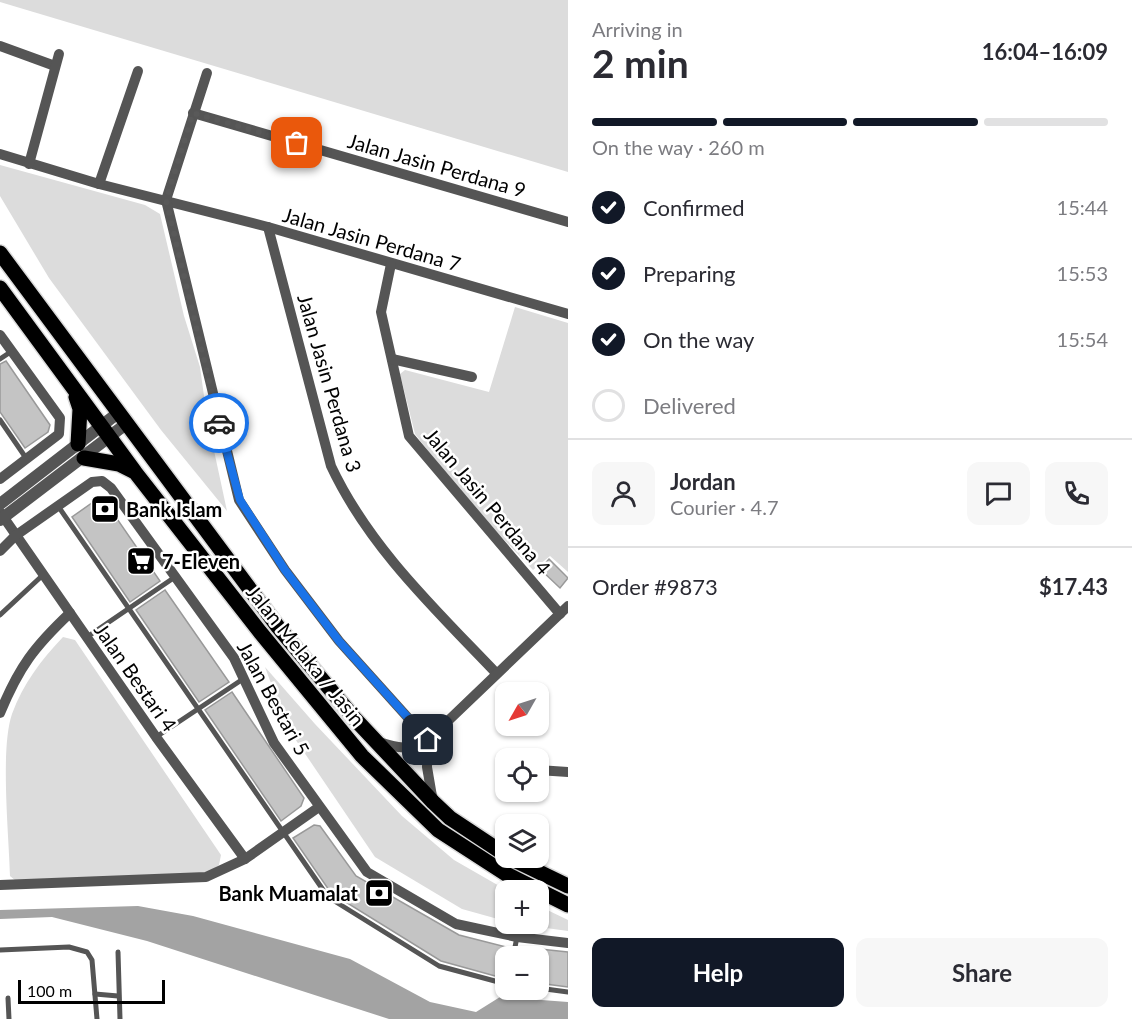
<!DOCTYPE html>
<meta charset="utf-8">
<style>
:root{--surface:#fff;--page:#f7f7f7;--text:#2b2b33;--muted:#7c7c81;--line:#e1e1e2;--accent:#111827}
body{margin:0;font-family:Lato,sans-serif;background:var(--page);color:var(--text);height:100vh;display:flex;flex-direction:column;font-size:22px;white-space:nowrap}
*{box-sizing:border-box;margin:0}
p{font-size:20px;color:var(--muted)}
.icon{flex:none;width:33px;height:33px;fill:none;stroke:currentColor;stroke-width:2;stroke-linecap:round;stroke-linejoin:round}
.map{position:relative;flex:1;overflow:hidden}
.panel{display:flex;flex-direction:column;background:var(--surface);width:564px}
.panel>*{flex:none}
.needle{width:39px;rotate:231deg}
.controls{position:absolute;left:495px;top:682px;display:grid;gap:12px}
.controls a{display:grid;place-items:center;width:54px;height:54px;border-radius:12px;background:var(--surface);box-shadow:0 2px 4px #0004;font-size:30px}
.scale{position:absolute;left:18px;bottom:15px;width:147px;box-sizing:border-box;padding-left:6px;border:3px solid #000;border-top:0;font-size:16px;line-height:21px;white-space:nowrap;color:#000;-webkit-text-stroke:4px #fff;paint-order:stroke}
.pin{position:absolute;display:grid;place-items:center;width:51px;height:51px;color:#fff;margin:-26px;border-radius:12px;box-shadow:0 3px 9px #0006}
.courier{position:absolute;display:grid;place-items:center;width:60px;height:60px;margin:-30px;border:4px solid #1a73e8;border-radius:50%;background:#fff;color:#222;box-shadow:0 2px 8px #0007}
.summary em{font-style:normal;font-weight:700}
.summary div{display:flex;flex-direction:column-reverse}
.summary{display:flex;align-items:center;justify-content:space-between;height:102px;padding:0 24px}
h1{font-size:39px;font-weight:700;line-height:45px}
.bar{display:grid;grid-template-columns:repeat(4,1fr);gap:9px 6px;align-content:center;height:72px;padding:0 24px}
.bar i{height:8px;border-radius:4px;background:var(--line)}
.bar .selected{background:var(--accent)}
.bar p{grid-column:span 4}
.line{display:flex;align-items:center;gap:15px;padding:0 24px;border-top:2px solid var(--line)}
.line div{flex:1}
.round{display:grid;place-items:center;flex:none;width:63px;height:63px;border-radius:12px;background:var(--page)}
ol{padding:0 24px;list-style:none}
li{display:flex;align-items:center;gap:18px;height:66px}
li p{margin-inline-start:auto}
li .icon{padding:6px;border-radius:50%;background:var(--accent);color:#fff;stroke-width:4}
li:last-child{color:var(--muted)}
li i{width:33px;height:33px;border:3px solid var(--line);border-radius:50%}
.cta{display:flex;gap:12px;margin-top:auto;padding:12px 24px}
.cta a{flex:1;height:69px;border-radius:12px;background:var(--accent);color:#fff;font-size:24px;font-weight:700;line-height:69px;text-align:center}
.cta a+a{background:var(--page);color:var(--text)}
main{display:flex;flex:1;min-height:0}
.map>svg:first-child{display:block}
</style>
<main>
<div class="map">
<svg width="568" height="1019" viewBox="0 0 568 1019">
<rect width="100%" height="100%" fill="#fff"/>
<!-- green -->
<g fill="#dcdcdc">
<polygon points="0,0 568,0 568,172 0,2"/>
<polygon points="0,165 145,205 160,214 184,316 200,367 207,418 227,511 161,430 49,278 0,196"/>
<polygon points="515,307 568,323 568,572 550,556 533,570 467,501 415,434 400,374 405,370 489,392"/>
<path d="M63,637L75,640L221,855L219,865L207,873L16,881L10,876C9,835 0,749 12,714C23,684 41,660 63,637Z"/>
<polygon points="265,667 315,724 402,816 454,860 508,891 506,891 505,921 462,909 375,857 287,727"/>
<polygon points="539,906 568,920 568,931 517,924 538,924"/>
</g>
<!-- water -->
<polygon fill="#a3a3a3" points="138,906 193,916 350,959 430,1002 476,1012 500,997 568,1002 568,1019 389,1019 147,941 52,917 0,919 0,910"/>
<!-- building -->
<g fill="#c4c4c4" stroke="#999" stroke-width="1.5">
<polygon points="6,361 50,425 48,432 25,448 0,412 0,364"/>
<polygon points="96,500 104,500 160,581 130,602 72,517"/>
<polygon points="549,559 568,578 560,588 540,569"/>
<polygon points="165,590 229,682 199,702 136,610"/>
<polygon points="232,692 304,798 301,806 281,821 205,710"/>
<polygon points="314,825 320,826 356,876 459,935 510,948 508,957 506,957 506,979 441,961 331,893 293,838"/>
<polygon points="521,947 568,952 568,987 538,983 538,957 518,957"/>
</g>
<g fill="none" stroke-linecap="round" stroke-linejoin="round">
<!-- primary casing -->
<g stroke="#dbdbdb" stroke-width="18">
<g id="primary">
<polyline points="0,253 278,627 355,719 433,802 450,818 506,855"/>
<polyline points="0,288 135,472 260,632 362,756 438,830 506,874 568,905"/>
<polyline points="76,397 80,409 78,444"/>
<polyline points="84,458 119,464 133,471"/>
<polyline points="510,858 568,886"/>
</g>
</g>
<!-- service -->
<g stroke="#555" stroke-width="5">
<polyline points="0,359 12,351"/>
<polyline points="0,420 26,458"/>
<polyline points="58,506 328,897 439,966 506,984"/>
<polyline points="0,615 44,574"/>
<polyline points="87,637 175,577"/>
<polyline points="156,737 243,679"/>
<polyline points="0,950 69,947 87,952 92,960 97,1019"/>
<polyline points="118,952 120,1019"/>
<polyline points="513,957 517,937"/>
<polyline points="538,988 568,992"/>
<polyline points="95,994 118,996"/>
<polyline points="8,998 9,1019"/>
</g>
<!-- minor -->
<g stroke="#555" stroke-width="10">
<polyline points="0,46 55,66"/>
<polyline points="193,113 568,222"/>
<polyline points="0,154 99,184 268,227 568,314"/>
<polyline points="29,164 59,54"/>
<polyline points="99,184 138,71"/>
<polyline points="166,200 239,500 285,570 339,641 428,740"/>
<polyline points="166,200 207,73"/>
<path d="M268,227L331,466C369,547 435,609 496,673"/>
<polyline points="391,264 381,312 409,436 560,614"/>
<polyline points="0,335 60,418 59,434 0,479"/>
<polyline points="392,359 472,377"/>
<polyline points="0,512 156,737 245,859"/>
<polyline points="0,551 15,536 92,482 102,481 111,488 234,658 274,743 367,872 456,924 517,937 568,943"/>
<path d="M0,713C19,667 34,647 70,613"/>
<polyline points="428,740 427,767 433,802"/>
<path d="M379,742C399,749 409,750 428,740L568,606"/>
<polyline points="538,770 568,772"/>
<polyline points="0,885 206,877 245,859 319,807"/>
</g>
<!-- tertiary -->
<g stroke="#555" stroke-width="12">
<polyline points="0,504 118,413"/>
<polyline points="0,520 126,424"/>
</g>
<!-- primary -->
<use href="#primary" stroke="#000" stroke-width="15"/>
</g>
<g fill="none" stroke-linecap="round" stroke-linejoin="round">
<!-- done -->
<polyline stroke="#595959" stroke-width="6" stroke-dasharray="0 10.8" points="219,423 166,200 193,113 297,143"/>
<!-- route -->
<polyline stroke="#1a73e8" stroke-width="8" points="219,423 240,500 285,570 339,641 428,740"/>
</g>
<!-- icons -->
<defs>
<g id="bank-square" transform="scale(1.5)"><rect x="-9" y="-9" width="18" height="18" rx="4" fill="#000" stroke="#fff"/><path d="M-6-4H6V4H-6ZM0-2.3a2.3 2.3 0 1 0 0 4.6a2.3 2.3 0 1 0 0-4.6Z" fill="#fff"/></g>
<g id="supermarket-square" transform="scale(1.5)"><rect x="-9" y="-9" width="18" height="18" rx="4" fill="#000" stroke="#fff"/><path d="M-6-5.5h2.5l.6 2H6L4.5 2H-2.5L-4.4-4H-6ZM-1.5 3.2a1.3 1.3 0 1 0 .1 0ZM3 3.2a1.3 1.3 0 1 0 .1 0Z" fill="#fff"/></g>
</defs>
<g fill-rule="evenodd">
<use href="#bank-square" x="105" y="509"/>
<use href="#supermarket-square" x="141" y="561"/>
<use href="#bank-square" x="379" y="893"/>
</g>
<g text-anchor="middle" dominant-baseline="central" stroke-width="5" stroke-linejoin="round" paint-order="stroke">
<!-- street labels -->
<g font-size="20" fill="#000" stroke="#fff">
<text transform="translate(437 165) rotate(16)">Jalan Jasin Perdana 9</text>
<text transform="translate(372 239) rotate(16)">Jalan Jasin Perdana 7</text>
<text transform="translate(330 383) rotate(74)">Jalan Jasin Perdana 3</text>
<text transform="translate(488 501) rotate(50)">Jalan Jasin Perdana 4</text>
<text transform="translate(306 655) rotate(51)">Jalan Melaka / Jasin</text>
<text transform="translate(136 677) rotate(55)">Jalan Bestari 4</text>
<text transform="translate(274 698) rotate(61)">Jalan Bestari 5</text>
</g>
<!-- poi labels -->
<g font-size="20" font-weight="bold" fill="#000" stroke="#fff" text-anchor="start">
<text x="126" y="509">Bank Islam</text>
<text x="162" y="561">7-Eleven</text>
<text x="358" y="893" text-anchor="end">Bank Muamalat</text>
</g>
</g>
</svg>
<div class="controls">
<a><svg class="needle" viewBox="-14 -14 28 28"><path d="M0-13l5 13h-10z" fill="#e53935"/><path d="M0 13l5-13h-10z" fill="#7c7c81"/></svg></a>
<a><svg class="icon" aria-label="locate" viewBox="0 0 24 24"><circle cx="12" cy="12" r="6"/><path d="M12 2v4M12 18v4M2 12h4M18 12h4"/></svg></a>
<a><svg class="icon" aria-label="layers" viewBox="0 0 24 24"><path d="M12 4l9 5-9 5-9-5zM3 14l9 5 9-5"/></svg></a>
<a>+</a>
<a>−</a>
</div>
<div class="scale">100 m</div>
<div class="pin" style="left:297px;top:143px;background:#ea580c"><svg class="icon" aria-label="bag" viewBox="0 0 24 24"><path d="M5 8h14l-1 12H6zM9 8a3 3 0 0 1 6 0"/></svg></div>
<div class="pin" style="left:428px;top:740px;background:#1f2937"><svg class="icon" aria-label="home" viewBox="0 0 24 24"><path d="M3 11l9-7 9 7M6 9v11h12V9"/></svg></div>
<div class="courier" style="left:219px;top:423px"><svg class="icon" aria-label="car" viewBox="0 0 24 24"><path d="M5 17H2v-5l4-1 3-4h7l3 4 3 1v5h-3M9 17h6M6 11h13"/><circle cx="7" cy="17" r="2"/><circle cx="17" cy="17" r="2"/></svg></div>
</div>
<section class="panel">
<div class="summary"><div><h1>2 min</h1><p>Arriving in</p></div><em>16:04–16:09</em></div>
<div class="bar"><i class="selected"></i><i class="selected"></i><i class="selected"></i><i></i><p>On the way · 260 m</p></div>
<ol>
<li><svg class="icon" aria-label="check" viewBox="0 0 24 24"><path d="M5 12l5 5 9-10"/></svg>Confirmed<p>15:44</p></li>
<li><svg class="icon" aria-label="check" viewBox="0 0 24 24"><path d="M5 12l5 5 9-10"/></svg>Preparing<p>15:53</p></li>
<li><svg class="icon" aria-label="check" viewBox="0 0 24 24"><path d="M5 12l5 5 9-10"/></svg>On the way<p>15:54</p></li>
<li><i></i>Delivered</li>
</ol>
<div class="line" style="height:108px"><a class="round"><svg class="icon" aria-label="person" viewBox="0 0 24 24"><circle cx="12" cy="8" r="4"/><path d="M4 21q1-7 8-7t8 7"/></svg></a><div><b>Jordan</b><p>Courier · 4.7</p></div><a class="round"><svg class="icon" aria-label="chat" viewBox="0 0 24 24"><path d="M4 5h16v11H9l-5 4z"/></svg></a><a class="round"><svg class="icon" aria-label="phone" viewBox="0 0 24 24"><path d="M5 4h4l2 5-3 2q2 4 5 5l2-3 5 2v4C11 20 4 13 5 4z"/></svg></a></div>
<div class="line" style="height:78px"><div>Order #9873</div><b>$17.43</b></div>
<div class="cta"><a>Help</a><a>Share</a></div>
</section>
</main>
